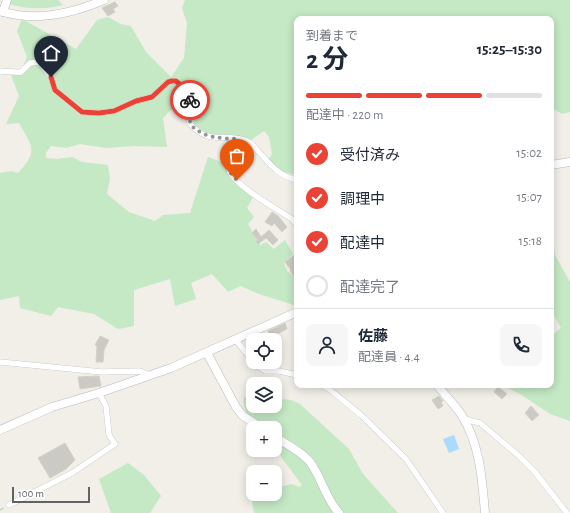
<!DOCTYPE html>
<html lang="ja">
<meta charset="utf-8">
<style>
:root{--surface:#fff;--page:#f6f6f7;--text:#1f2937;--muted:#747a83;--line:#e0e1e3;--accent:#ea4335}
body{margin:0;font-family:"Alegreya Sans","Noto Sans JP",sans-serif;background:var(--page);color:var(--text);height:100vh;display:flex;flex-direction:column;font-size:15px;white-space:nowrap}
*{box-sizing:border-box;margin:0}
p{font-size:13px;color:var(--muted)}
.icon{flex:none;width:22px;height:22px;fill:none;stroke:currentColor;stroke-width:2;stroke-linecap:round;stroke-linejoin:round}
.map{position:relative;flex:1;overflow:hidden}
.drawer{position:absolute;left:294px;top:16px;width:260px;height:372px;display:flex;flex-direction:column;background:var(--surface);border-radius:8px;box-shadow:0 2px 10px #0003}
.drawer>*{flex:none}
.fabs{position:absolute;left:246px;top:333px;display:grid;gap:8px}
.fabs a{display:grid;place-items:center;width:36px;height:36px;border-radius:8px;background:var(--surface);box-shadow:0 2px 10px #0003;font-size:20px}
.scale{position:absolute;left:12px;bottom:10px;width:78px;box-sizing:border-box;padding-left:4px;border:2px solid #5f6368;border-top:0;font-size:11px;line-height:14px;white-space:nowrap;color:#5f6368;-webkit-text-stroke:3px #fff;paint-order:stroke}
.pin{position:absolute;display:grid;place-items:center;width:34px;height:34px;color:#fff;margin:-41px -17px;border-radius:50% 50% 50% 0;rotate:-45deg;box-shadow:0 0 4px #0007}
.pin .icon{rotate:45deg}
.courier{position:absolute;display:grid;place-items:center;width:40px;height:40px;margin:-20px;border:3px solid #ea4335;border-radius:50%;background:#fff;color:#222;box-shadow:0 1px 5px #0007}
.summary em{font-style:normal;font-weight:700}
.summary div{display:flex;flex-direction:column-reverse}
.summary{display:flex;align-items:center;justify-content:space-between;height:68px;padding:0 12px}
h1{font-size:26px;font-weight:700;line-height:30px}
.bar{display:grid;grid-template-columns:repeat(4,1fr);gap:6px 4px;align-content:center;height:48px;padding:0 12px}
.bar i{height:5px;border-radius:3px;background:var(--line)}
.bar .active{background:var(--accent)}
.bar p{grid-column:span 4}
.line{display:flex;align-items:center;gap:10px;padding:0 12px;border-top:1px solid var(--line)}
.line div{flex:1}
.round{display:grid;place-items:center;flex:none;width:42px;height:42px;border-radius:8px;background:var(--page)}
ol{padding:0 12px;list-style:none}
li{display:flex;align-items:center;gap:12px;height:44px}
li p{margin-inline-start:auto}
li .icon{padding:4px;border-radius:50%;background:var(--accent);color:#fff;stroke-width:4}
li:last-child{color:var(--muted)}
li i{width:22px;height:22px;border:2px solid var(--line);border-radius:50%}
.map>svg:first-child{display:block}
</style>
<div class="map">
<svg width="570" height="513" viewBox="0 0 570 513">
<rect width="100%" height="100%" fill="#f1efe8"/>
<!-- green -->
<g fill="#c5e8c5">
<path d="M10,0H58L63,5C45,10 26,9 8,4Z"/>
<path d="M185,0H570V112L562,114L551,107V19H297V175L280,171L268,160L272,154L269,137L264,131L251,140C237,135 198,140 194,123C191,112 194,102 188,92L163,118L167,147L134,146L106,148L80,144L66,148L51,146L46,153V158L57,159L72,157L82,162L108,165L110,179L107,194L129,212L155,221L163,215L190,213L208,157L227,164L253,197L247,208L254,217L248,224L260,245L266,242L274,249L285,240L293,254L284,263L287,271L295,277L297,276V306L256,293L241,286L228,292L212,274L191,283L196,299L175,306L170,279L134,290V326L118,329L94,314L58,307L51,316L20,308L19,296L0,300V173L11,171L18,173C39,150 32,147 19,123L6,124L19,96L11,75L21,71L27,57L17,31L22,19L76,49L97,20L108,17L121,24L131,26L146,52L171,77L184,58L187,23L182,8Z"/>
<polygon points="551,230 555,255 570,282 570,421 550,414 520,394 502,385 551,385 551,336 561,328 551,310"/>
<path d="M244,397L253,401V406H275V401C285,398 291,399 300,404L349,449L363,474L398,513H254L252,502V476L253,494H275V488L292,484L299,487L302,485L281,457L280,448L275,443V428H259C250,420 242,409 244,397Z"/>
<polygon points="128,463 144,475 161,496 150,513 111,513 99,479"/>
</g>
<!-- water -->
<polygon fill="#aadaff" points="454,435 459,449 449,453 443,439"/>
<!-- building -->
<g fill="#cccac5" stroke="#d6d1c6">
<polygon points="115,2 118,6 113,9 115,12 108,16 102,8"/>
<polygon points="272,212 278,216 287,227 282,232 274,223 272,226 265,222"/>
<polygon points="256,229 261,237 269,230 278,240 273,245 266,238 258,244 256,242 258,240 252,233"/>
<polygon points="297,253 297,280 290,271 291,270 285,262"/>
<polygon points="285,323 287,329 277,334 278,336 271,339 268,331"/>
<polygon points="100,336 109,340 104,350 103,362 96,362 97,346 95,345"/>
<polygon points="99,376 101,386 80,389 78,377"/>
<polygon points="498,387 507,394 502,399 494,392"/>
<polygon points="439,396 443,401 441,402 443,406 438,409 432,400"/>
<polygon points="531,406 539,415 532,421 525,413"/>
<polygon points="65,443 75,460 66,469 50,478 38,458"/>
</g>
<g fill="none" stroke-linecap="round" stroke-linejoin="round">
<!-- street casing -->
<g stroke="#b5b8bc" stroke-width="6">
<g id="street">
<path d="M0,72C7,70 13,73 21,72L30,63L37,62L42,65L51,77L55,90L82,112L99,113L114,111L136,101L152,97L168,82L176,81C195,96 187,104 190,124C210,146 225,132 247,141C252,143 255,148 258,151C271,165 278,176 297,180"/>
<path d="M239,139C235,145 229,150 228,157C227,163 228,171 232,175C241,189 277,209 292,219L297,225"/>
<polyline points="235,339 256,365 265,371 279,371 297,375"/>
<polyline points="0,362 102,372 140,371 149,375"/>
<polyline points="322,385 333,392 361,415 406,459 443,513"/>
<polyline points="464,419 480,423 519,456 534,471 567,513"/>
<polyline points="9,505 72,473 115,444 109,435 106,406 99,393"/>
</g>
</g>
<!-- secondary casing -->
<g stroke="#b6babf" stroke-width="9">
<g id="secondary">
<path d="M0,11C36,22 70,14 104,0"/>
<polyline points="3,12 7,0"/>
<polyline points="551,165 570,162"/>
<polyline points="207,353 236,407 243,416 262,428"/>
<path d="M437,385C445,395 454,404 461,414C480,444 482,478 485,513"/>
<polyline points="0,430 52,407 99,393 171,368 297,312"/>
<path d="M275,437C285,443 303,453 310,462C322,478 325,498 339,513"/>
</g>
</g>
<!-- path -->
<polyline stroke="#9cc7a9" stroke-width="1" stroke-dasharray="4 2" stroke-linecap="butt" points="0,510 5,507"/>
<!-- street -->
<use href="#street" stroke="#fff" stroke-width="5.5"/>
<!-- secondary -->
<use href="#secondary" stroke="#fff" stroke-width="8"/>
</g>
<g fill="none" stroke-linecap="round" stroke-linejoin="round">
<!-- done -->
<path stroke="#929495" stroke-width="4" stroke-dasharray="0 7.2" d="M190,100V124C204,139 220,138 239,139C228,153 221,166 237,180"/>
<!-- route -->
<polyline stroke="#ea4335" stroke-width="5" points="51,77 55,90 82,112 99,113 114,111 136,101 152,97 168,82 172,81 176,81 183,87 190,100"/>
</g>
</svg>
<div class="fabs">
<a><svg class="icon" aria-label="locate" viewBox="0 0 24 24"><circle cx="12" cy="12" r="6"/><path d="M12 2v4M12 18v4M2 12h4M18 12h4"/></svg></a>
<a><svg class="icon" aria-label="layers" viewBox="0 0 24 24"><path d="M12 4l9 5-9 5-9-5zM3 14l9 5 9-5"/></svg></a>
<a>+</a>
<a>−</a>
</div>
<div class="scale">100 m</div>
<div class="pin" style="left:237px;top:180px;background:#ea580c"><svg class="icon" aria-label="bag" viewBox="0 0 24 24"><path d="M5 8h14l-1 12H6zM9 8a3 3 0 0 1 6 0"/></svg></div>
<div class="pin" style="left:51px;top:77px;background:#1f2937"><svg class="icon" aria-label="home" viewBox="0 0 24 24"><path d="M3 11l9-7 9 7M6 9v11h12V9"/></svg></div>
<div class="courier" style="left:190px;top:100px"><svg class="icon" aria-label="bike" viewBox="0 0 24 24"><circle cx="6" cy="16" r="4"/><circle cx="18" cy="16" r="4"/><path d="M6 16l4-8h5l3 8M10 8l3 8H6M13 5h3"/></svg></div>
<section class="drawer">
<div class="summary"><div><h1>2 分</h1><p>到着まで</p></div><em>15:25–15:30</em></div>
<div class="bar"><i class="active"></i><i class="active"></i><i class="active"></i><i></i><p>配達中 · 220 m</p></div>
<ol>
<li><svg class="icon" aria-label="check" viewBox="0 0 24 24"><path d="M5 12l5 5 9-10"/></svg>受付済み<p>15:02</p></li>
<li><svg class="icon" aria-label="check" viewBox="0 0 24 24"><path d="M5 12l5 5 9-10"/></svg>調理中<p>15:07</p></li>
<li><svg class="icon" aria-label="check" viewBox="0 0 24 24"><path d="M5 12l5 5 9-10"/></svg>配達中<p>15:18</p></li>
<li><i></i>配達完了</li>
</ol>
<div class="line" style="height:72px"><a class="round"><svg class="icon" aria-label="person" viewBox="0 0 24 24"><circle cx="12" cy="8" r="4"/><path d="M4 21q1-7 8-7t8 7"/></svg></a><div><b>佐藤</b><p>配達員 · 4.4</p></div><a class="round"><svg class="icon" aria-label="phone" viewBox="0 0 24 24"><path d="M5 4h4l2 5-3 2q2 4 5 5l2-3 5 2v4C11 20 4 13 5 4z"/></svg></a></div>
</section>
</div>
